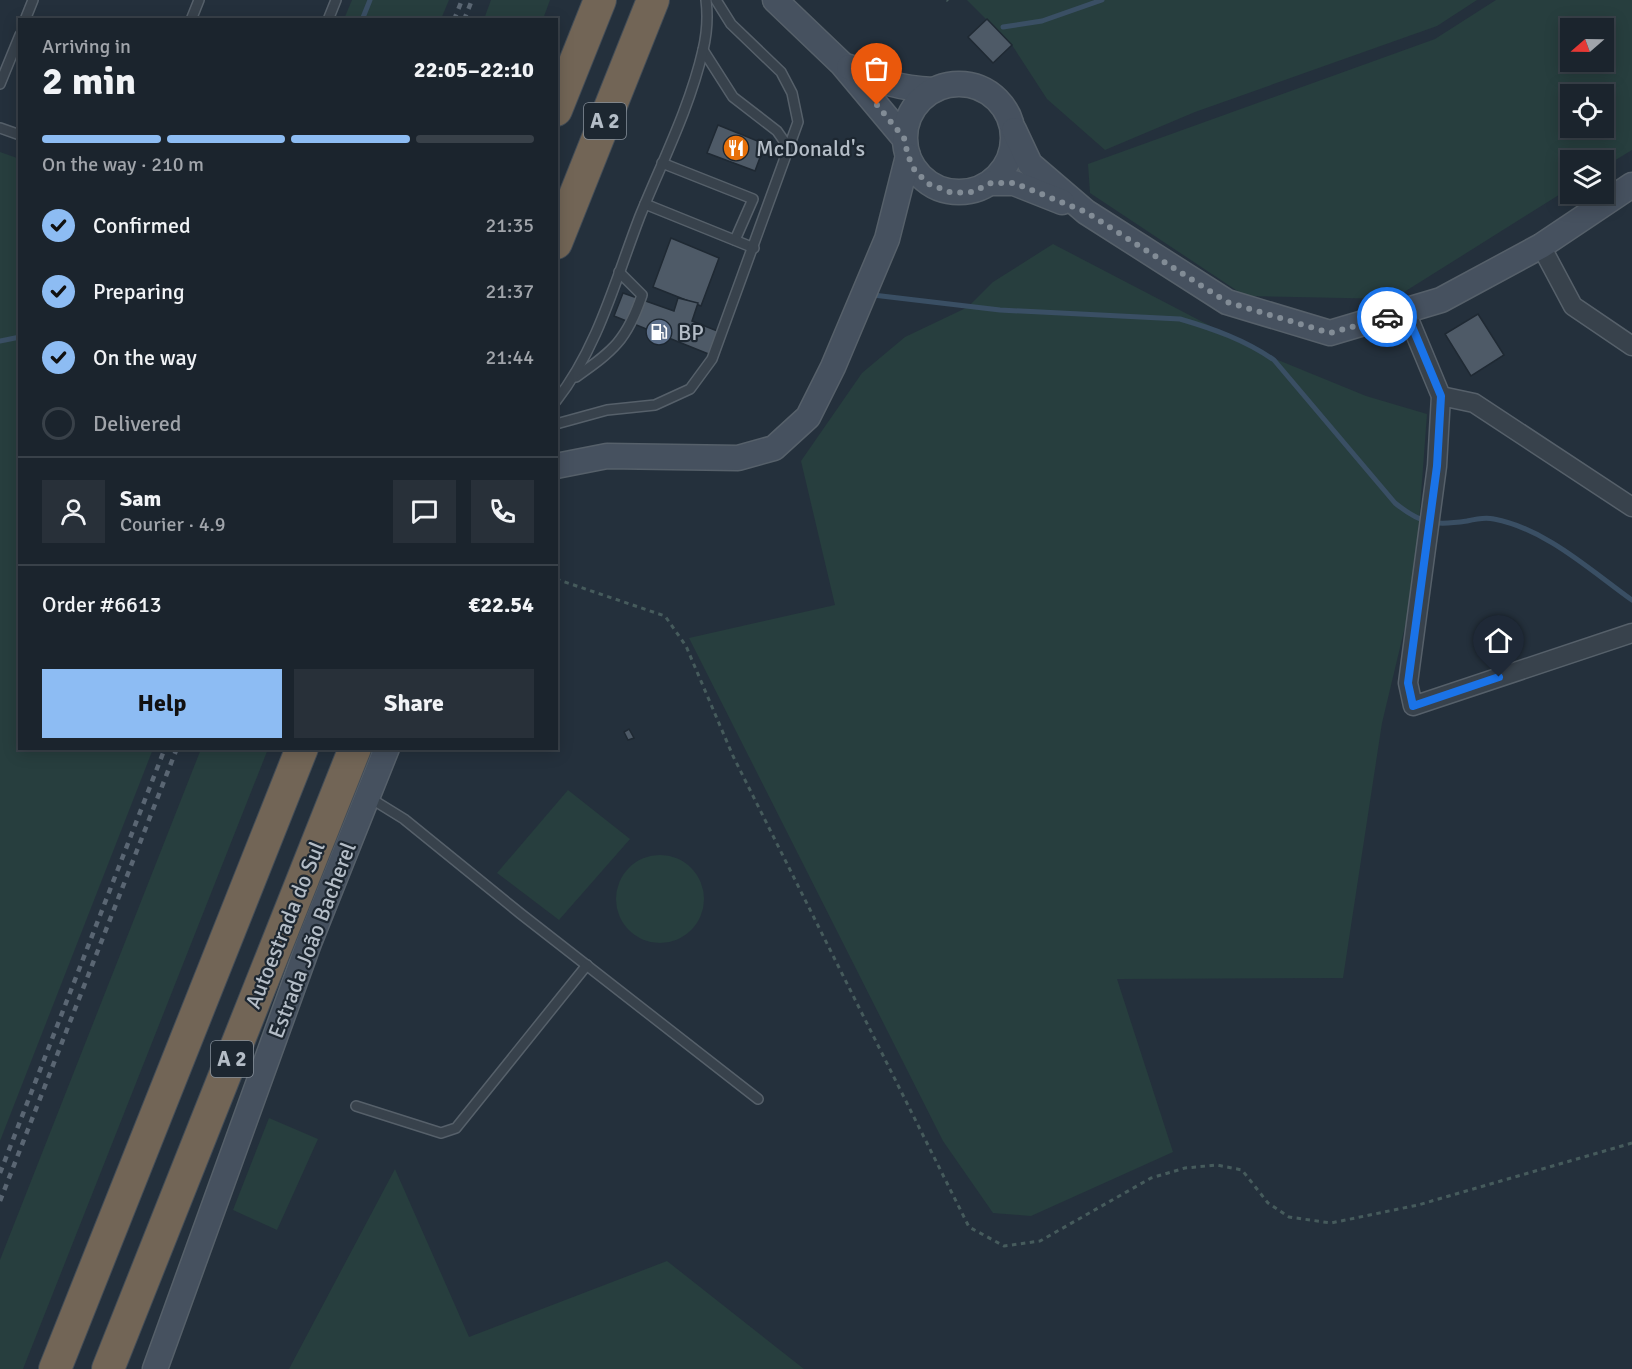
<!DOCTYPE html>
<meta charset="utf-8">
<style>
:root{--surface:#1b242d;--page:#283039;--text:#f1f3f6;--muted:#a0a4aa;--line:#394149;--accent:#8dbcf3}
body{margin:0;font-family:Signika,sans-serif;background:var(--page);color:var(--text);height:100vh;display:flex;flex-direction:column;font-size:22px;white-space:nowrap}
*{box-sizing:border-box;margin:0}
p{font-size:20px;color:var(--muted)}
.icon{flex:none;width:33px;height:33px;fill:none;stroke:currentColor;stroke-width:2;stroke-linecap:round;stroke-linejoin:round}
.map{position:relative;flex:1;overflow:hidden}
.side{position:absolute;left:18px;top:18px;width:540px;height:732px;display:flex;flex-direction:column;background:var(--surface);border-radius:0px;box-shadow:0 3px 15px #0003,0 0 0 2px var(--line)}
.side>*{flex:none}
.needle{width:39px;rotate:250deg}
.fabs{position:absolute;left:1560px;top:18px;display:grid;gap:12px}
.fabs a{display:grid;place-items:center;width:54px;height:54px;border-radius:0px;background:var(--surface);box-shadow:0 3px 15px #0003,0 0 0 2px var(--line);font-size:30px}
.pin{position:absolute;display:grid;place-items:center;width:51px;height:51px;color:#fff;margin:-62px -26px;border-radius:50% 50% 50% 0;rotate:-45deg;box-shadow:0 0 6px #0007}
.pin .icon{rotate:45deg}
.courier{position:absolute;display:grid;place-items:center;width:60px;height:60px;margin:-30px;border:4px solid #1a73e8;border-radius:50%;background:#fff;color:#222;box-shadow:0 2px 8px #0007}
.headline em{font-style:normal;font-weight:700}
.headline div{display:flex;flex-direction:column-reverse}
.headline{display:flex;align-items:center;justify-content:space-between;height:102px;padding:0 24px}
h1{font-size:39px;font-weight:700;line-height:45px}
.bar{display:grid;grid-template-columns:repeat(4,1fr);gap:9px 6px;align-content:center;height:72px;padding:0 24px}
.bar i{height:8px;border-radius:4px;background:var(--line)}
.bar .active{background:var(--accent)}
.bar p{grid-column:span 4}
.line{display:flex;align-items:center;gap:15px;padding:0 24px;border-top:2px solid var(--line)}
.line div{flex:1}
.round{display:grid;place-items:center;flex:none;width:63px;height:63px;border-radius:0px;background:var(--page)}
ol{padding:0 24px;list-style:none}
li{display:flex;align-items:center;gap:18px;height:66px}
li p{margin-inline-start:auto}
li .icon{padding:6px;border-radius:50%;background:var(--accent);color:#111;stroke-width:4}
li:last-child{color:var(--muted)}
li i{width:33px;height:33px;border:3px solid var(--line);border-radius:50%}
.action{display:flex;gap:12px;margin-top:auto;padding:12px 24px}
.action a{flex:1;height:69px;border-radius:0px;background:var(--accent);color:#111;font-size:24px;font-weight:700;line-height:69px;text-align:center}
.action a+a{background:var(--page);color:var(--text)}
.map>svg:first-child{display:block}
</style>
<div class="map">
<svg width="1632" height="1369" viewBox="0 0 1632 1369">
<rect width="100%" height="100%" fill="#24303c"/>
<!-- green -->
<g fill="#273e3e" fill-rule="evenodd">
<polygon points="352,0 449,0 441,19 344,19"/>
<polygon points="491,0 550,0 543,19 484,19"/>
<polygon points="967,0 1477,0 1437,26 1195,112 1105,150 1047,99 1012,45"/>
<path d="M1496,0H1632V150L1604,167V160H1570V188L1393,299L1245,296L1090,193L1088,164L1435,39ZM1570,28H1604V62H1570ZM1570,94H1604V128H1570Z"/>
<polygon points="0,152 20,159 20,748 153,749 0,1141"/>
<polygon points="1053,244 1266,355 1366,396 1427,414 1414,589 1382,723 1343,978 1117,979 1173,1152 1031,1216 993,1213 943,1141 689,638 835,605 801,461 862,373 905,337 968,307 993,282"/>
<polygon points="201,749 268,749 23,1369 0,1369 0,1260"/>
<polygon points="568,790 630,839 559,920 497,873"/>
<circle cx="660" cy="899" r="44"/>
<polygon points="269,1118 318,1139 277,1230 233,1210"/>
<polygon points="395,1169 469,1337 667,1261 804,1369 289,1369"/>
</g>
<g fill="none" stroke-linecap="round" stroke-linejoin="round">
<!-- stream -->
<g stroke="#3a4f64" stroke-width="5">
<polyline points="362,20 370,0"/>
<polyline points="1003,27 1042,21 1102,0"/>
<path d="M873,295L1000,310L1180,319C1214,329 1245,340 1274,360L1395,503C1421,524 1434,526 1467,521C1475,519 1486,517 1494,519C1546,529 1590,570 1632,600"/>
<polyline points="0,341 20,337"/>
</g>
</g>
<!-- building -->
<g fill="#4e5a67" stroke="#1f2933" stroke-width="1.5">
<polygon points="987,19 1012,45 993,63 968,37"/>
<polygon points="718,125 765,144 755,171 707,153"/>
<polygon points="671,238 719,258 701,306 653,287"/>
<polygon points="623,293 674,311 678,298 698,303 692,321 720,332 711,355 614,316"/>
<polygon points="1478,314 1504,355 1471,376 1445,334"/>
<polygon points="629,729 634,738 628,740 624,732"/>
</g>
<g fill="none" stroke-linecap="round" stroke-linejoin="round">
<!-- lane casing -->
<g stroke="#56606a" stroke-width="12">
<g id="lane">
<polyline points="25,20 33,0"/>
<polyline points="191,20 199,0"/>
<polyline points="328,20 336,0"/>
<polyline points="703,50 733,97 777,131 789,148"/>
<polyline points="0,84 20,35"/>
<polyline points="0,128 20,135"/>
<polyline points="662,163 753,199 735,240"/>
<polyline points="645,204 754,248"/>
<path d="M576,377C613,351 627,340 642,295L619,272"/>
<path d="M556,401C598,348 616,278 640,216C662,162 690,107 703,50C707,33 708,16 706,0"/>
<polyline points="556,424 607,410 655,405 690,389 712,359 798,122 792,93 781,72 731,24 716,0"/>
<polyline points="370,798 404,819 521,914 758,1099"/>
<polyline points="356,1106 441,1133 456,1128 587,965"/>
</g>
</g>
<!-- street casing -->
<g stroke="#56606a" stroke-width="21">
<g id="street">
<polyline points="1541,246 1573,306 1632,346"/>
<polyline points="1406,312 1441,396 1437,466 1408,683 1413,706 1632,633"/>
<polyline points="1441,396 1474,403 1632,507"/>
</g>
</g>
<!-- secondary casing -->
<g stroke="#56606a" stroke-width="27">
<g id="secondary">
<polyline points="775,0 842,64 904,138"/>
<path d="M849,67C880,82 899,88 933,90"/>
<circle cx="959" cy="138" r="54"/>
<polyline points="1014,130 1030,164 1086,212 1227,302 1330,333 1441,300 1541,246 1632,185"/>
<polyline points="991,183 1014,183 1062,202"/>
<polyline points="556,466 607,456 738,458 774,448 808,417 833,367 887,239 908,156"/>
<polyline points="155,1369 309,943 387,748"/>
</g>
</g>
<!-- highway casing -->
<g stroke="#434d57" stroke-width="34">
<g id="highway">
<polyline points="556,110 600,0"/>
<polyline points="556,243 653,0"/>
<polyline points="55,1369 302,748"/>
<polyline points="108,1369 355,748"/>
</g>
</g>
<!-- path -->
<g stroke="#465b5c" stroke-width="3" stroke-dasharray="4.5 4.5" stroke-linecap="butt">
<polyline points="947,0 948,1"/>
<polyline points="556,579 665,616 686,646 733,756 969,1227 1004,1246 1040,1241 1151,1178 1185,1168 1217,1165 1242,1170 1268,1203 1289,1217 1331,1223 1418,1205 1632,1143"/>
</g>
<!-- lane -->
<use href="#lane" stroke="#38424c" stroke-width="9"/>
<!-- street -->
<use href="#street" stroke="#38424c" stroke-width="18"/>
<!-- secondary -->
<use href="#secondary" stroke="#46515f" stroke-width="24"/>
<!-- highway -->
<use href="#highway" stroke="#726556" stroke-width="32"/>
<!-- rail -->
<g stroke="#5a6673" stroke-width="4.5" stroke-dasharray="6 6" stroke-linecap="butt">
<polyline points="454,20 462,0"/>
<polyline points="464,20 472,0"/>
<polyline points="0,1173 165,748"/>
<polyline points="0,1201 177,748"/>
</g>
</g>
<g fill="none" stroke-linecap="round" stroke-linejoin="round">
<!-- done -->
<polyline stroke="#828c96" stroke-width="6" stroke-dasharray="0 10.8" points="877,105 904,138 908,156 915,171 929,184 952,193 973,192 991,183 1014,183 1086,212 1227,302 1330,333 1387,317"/>
<!-- route -->
<polyline stroke="#1a73e8" stroke-width="8" points="1387,317 1406,312 1441,396 1437,466 1408,683 1413,706 1499,677"/>
</g>
<!-- icons -->
<defs>
<g id="restaurant-disc" transform="scale(1.35)"><circle r="9.5" fill="#e8710a" stroke="#1d2731"/><path d="M-5-6h1v4h1v-4h1v4h1v-4h1v5L-1.5 .5V6h-2V.5L-5-1ZM5-6V6H3V1.5H1.5Q1.5-4 5-6Z" fill="#fff"/></g>
<g id="fuel-disc" transform="scale(1.35)"><circle r="9.5" fill="#5c6f8a" stroke="#1d2731"/><path d="M-5.5-6h7V0h2V4h1.3V-2.5L3-4.5l.8-.8L6-3V5H2.5V1h-1V6h-7ZM-4.2-4.7v3.2H.2V-4.7Z" fill="#fff"/></g>
</defs>
<g fill-rule="evenodd">
<use href="#restaurant-disc" x="736" y="148"/>
<use href="#fuel-disc" x="659" y="332"/>
</g>
<g text-anchor="middle" dominant-baseline="central" stroke-width="4.5" stroke-linejoin="round" paint-order="stroke">
<!-- shield labels -->
<g fill="#1d2731" stroke="#87909a" stroke-width="1.5">
<rect x="584" y="103" width="42" height="36" rx="4.5"/>
<rect x="211" y="1041" width="42" height="36" rx="4.5"/>
</g>
<g font-size="21" font-weight="bold" fill="#b4bdc7">
<text x="605" y="121">A 2</text>
<text x="232" y="1059">A 2</text>
</g>
<!-- poi labels -->
<g font-size="22" fill="#b4bdc7" stroke="#1d2731" text-anchor="start">
<text x="756" y="148">McDonald's</text>
<text x="678" y="332">BP</text>
</g>
<!-- street labels -->
<g font-size="22" fill="#b4bdc7" stroke="#1d2731">
<text transform="translate(285 925) rotate(-68)">Autoestrada do Sul</text>
<text transform="translate(312 940) rotate(-69)">Estrada João Bacherel</text>
</g>
</g>
</svg>
<div class="fabs">
<a><svg class="needle" viewBox="-14 -14 28 28"><path d="M0-13l5 13h-10z" fill="#e53935"/><path d="M0 13l5-13h-10z" fill="#a0a4aa"/></svg></a>
<a><svg class="icon" aria-label="locate" viewBox="0 0 24 24"><circle cx="12" cy="12" r="6"/><path d="M12 2v4M12 18v4M2 12h4M18 12h4"/></svg></a>
<a><svg class="icon" aria-label="layers" viewBox="0 0 24 24"><path d="M12 4l9 5-9 5-9-5zM3 14l9 5 9-5"/></svg></a>
</div>
<div class="pin" style="left:877px;top:105px;background:#ea580c"><svg class="icon" aria-label="bag" viewBox="0 0 24 24"><path d="M5 8h14l-1 12H6zM9 8a3 3 0 0 1 6 0"/></svg></div>
<div class="pin" style="left:1499px;top:677px;background:#1f2937"><svg class="icon" aria-label="home" viewBox="0 0 24 24"><path d="M3 11l9-7 9 7M6 9v11h12V9"/></svg></div>
<div class="courier" style="left:1387px;top:317px"><svg class="icon" aria-label="car" viewBox="0 0 24 24"><path d="M5 17H2v-5l4-1 3-4h7l3 4 3 1v5h-3M9 17h6M6 11h13"/><circle cx="7" cy="17" r="2"/><circle cx="17" cy="17" r="2"/></svg></div>
<section class="side">
<div class="headline"><div><h1>2 min</h1><p>Arriving in</p></div><em>22:05–22:10</em></div>
<div class="bar"><i class="active"></i><i class="active"></i><i class="active"></i><i></i><p>On the way · 210 m</p></div>
<ol>
<li><svg class="icon" aria-label="check" viewBox="0 0 24 24"><path d="M5 12l5 5 9-10"/></svg>Confirmed<p>21:35</p></li>
<li><svg class="icon" aria-label="check" viewBox="0 0 24 24"><path d="M5 12l5 5 9-10"/></svg>Preparing<p>21:37</p></li>
<li><svg class="icon" aria-label="check" viewBox="0 0 24 24"><path d="M5 12l5 5 9-10"/></svg>On the way<p>21:44</p></li>
<li><i></i>Delivered</li>
</ol>
<div class="line" style="height:108px"><a class="round"><svg class="icon" aria-label="person" viewBox="0 0 24 24"><circle cx="12" cy="8" r="4"/><path d="M4 21q1-7 8-7t8 7"/></svg></a><div><b>Sam</b><p>Courier · 4.9</p></div><a class="round"><svg class="icon" aria-label="chat" viewBox="0 0 24 24"><path d="M4 5h16v11H9l-5 4z"/></svg></a><a class="round"><svg class="icon" aria-label="phone" viewBox="0 0 24 24"><path d="M5 4h4l2 5-3 2q2 4 5 5l2-3 5 2v4C11 20 4 13 5 4z"/></svg></a></div>
<div class="line" style="height:78px"><div>Order #6613</div><b>€22.54</b></div>
<div class="action"><a>Help</a><a>Share</a></div>
</section>
</div>
